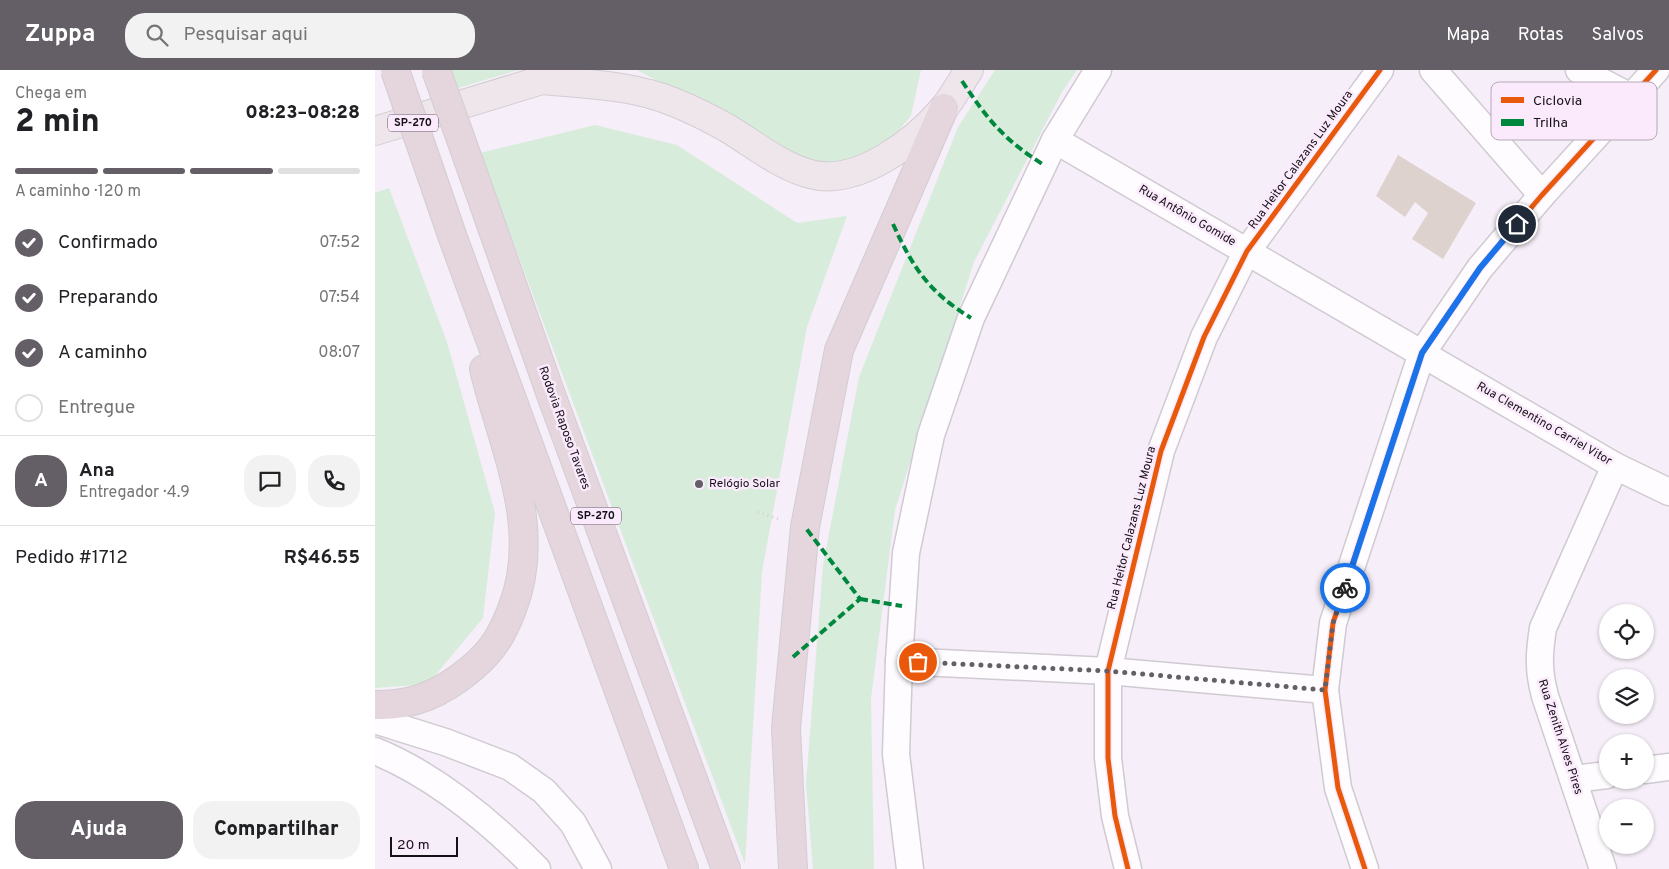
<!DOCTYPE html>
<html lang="pt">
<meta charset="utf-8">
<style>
:root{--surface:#fff;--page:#f2f2f2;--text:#202124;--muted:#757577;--line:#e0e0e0;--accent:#645e66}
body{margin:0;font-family:Overpass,sans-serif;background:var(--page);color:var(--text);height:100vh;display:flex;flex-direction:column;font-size:19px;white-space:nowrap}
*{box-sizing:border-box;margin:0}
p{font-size:16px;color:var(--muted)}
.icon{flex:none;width:28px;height:28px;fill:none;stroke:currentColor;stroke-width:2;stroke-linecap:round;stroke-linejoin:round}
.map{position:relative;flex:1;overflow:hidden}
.details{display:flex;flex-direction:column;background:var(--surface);width:375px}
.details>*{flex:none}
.tools{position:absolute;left:1224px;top:534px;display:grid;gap:10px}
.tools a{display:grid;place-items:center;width:55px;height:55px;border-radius:50%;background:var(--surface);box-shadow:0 1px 4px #0004;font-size:25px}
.scale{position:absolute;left:15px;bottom:12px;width:68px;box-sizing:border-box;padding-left:5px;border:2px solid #161017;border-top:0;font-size:14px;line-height:18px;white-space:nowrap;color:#161017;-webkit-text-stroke:4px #faeafc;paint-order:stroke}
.pin{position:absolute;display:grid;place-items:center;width:42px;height:42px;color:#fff;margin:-21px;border:2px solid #fff;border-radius:50%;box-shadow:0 1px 5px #0007}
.courier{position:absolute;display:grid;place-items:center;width:50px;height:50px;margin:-25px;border:4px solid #1a73e8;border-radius:50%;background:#fff;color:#222;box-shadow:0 1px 6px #0007}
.head em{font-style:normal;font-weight:800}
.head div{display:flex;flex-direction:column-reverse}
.head{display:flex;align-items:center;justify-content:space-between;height:85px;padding:0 15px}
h1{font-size:32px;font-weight:800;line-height:38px}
.bar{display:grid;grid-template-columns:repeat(4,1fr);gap:8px 5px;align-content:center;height:60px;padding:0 15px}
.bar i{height:6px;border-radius:4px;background:var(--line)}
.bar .on{background:var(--accent)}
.bar p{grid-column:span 4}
.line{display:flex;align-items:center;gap:12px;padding:0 15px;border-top:1px solid var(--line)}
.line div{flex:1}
.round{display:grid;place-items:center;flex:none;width:52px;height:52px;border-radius:20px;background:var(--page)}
ol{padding:0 15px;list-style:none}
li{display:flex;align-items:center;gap:15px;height:55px}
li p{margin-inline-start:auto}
li .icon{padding:5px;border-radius:50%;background:var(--accent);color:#fff;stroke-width:4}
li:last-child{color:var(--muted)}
li i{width:28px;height:28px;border:2px solid var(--line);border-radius:50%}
.button{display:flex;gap:10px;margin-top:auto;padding:10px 15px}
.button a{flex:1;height:58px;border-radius:20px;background:var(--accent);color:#fff;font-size:20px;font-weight:800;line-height:58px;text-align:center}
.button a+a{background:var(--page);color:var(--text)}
header{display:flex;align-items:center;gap:30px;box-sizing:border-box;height:70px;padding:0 25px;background:var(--accent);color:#fff}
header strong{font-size:24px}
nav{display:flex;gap:28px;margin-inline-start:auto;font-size:18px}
.search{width:350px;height:45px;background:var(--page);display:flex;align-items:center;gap:12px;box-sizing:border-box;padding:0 18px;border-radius:20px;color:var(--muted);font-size:19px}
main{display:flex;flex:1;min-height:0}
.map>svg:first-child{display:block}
</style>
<header>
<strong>Zuppa</strong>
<div class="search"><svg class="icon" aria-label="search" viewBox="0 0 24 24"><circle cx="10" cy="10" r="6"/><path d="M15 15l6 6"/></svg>Pesquisar aqui</div>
<nav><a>Mapa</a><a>Rotas</a><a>Salvos</a></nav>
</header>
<main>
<section class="details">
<div class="head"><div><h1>2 min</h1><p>Chega em</p></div><em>08:23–08:28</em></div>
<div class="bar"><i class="on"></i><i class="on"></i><i class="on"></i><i></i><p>A caminho · 120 m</p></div>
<ol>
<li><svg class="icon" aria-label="check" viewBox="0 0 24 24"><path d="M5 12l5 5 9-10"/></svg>Confirmado<p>07:52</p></li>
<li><svg class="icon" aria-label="check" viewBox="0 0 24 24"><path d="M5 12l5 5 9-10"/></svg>Preparando<p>07:54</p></li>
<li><svg class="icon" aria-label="check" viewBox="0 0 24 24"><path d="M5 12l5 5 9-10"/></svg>A caminho<p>08:07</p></li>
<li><i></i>Entregue</li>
</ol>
<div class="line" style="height:90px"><b class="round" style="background:var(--accent);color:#fff">A</b><div><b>Ana</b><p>Entregador · 4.9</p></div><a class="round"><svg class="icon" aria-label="chat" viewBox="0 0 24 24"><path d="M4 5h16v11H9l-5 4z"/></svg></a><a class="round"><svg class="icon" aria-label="phone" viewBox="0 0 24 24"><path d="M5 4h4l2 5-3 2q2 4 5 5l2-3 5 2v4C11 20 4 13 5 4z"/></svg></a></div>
<div class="line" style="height:65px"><div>Pedido #1712</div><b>R$46.55</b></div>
<div class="button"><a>Ajuda</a><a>Compartilhar</a></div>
</section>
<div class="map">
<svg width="1294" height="799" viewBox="0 0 1294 799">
<rect width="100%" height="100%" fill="#f6eef8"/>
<!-- green -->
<g fill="#d8ecdc">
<polygon points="74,0 143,0 83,18"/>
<polygon points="262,0 546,0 536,46 506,81 472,94 438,94"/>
<polygon points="620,0 702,0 687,22 599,192 520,440 496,629 499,799 438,799 431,714 448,495 484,307 583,57"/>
<polygon points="220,55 302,75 422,153 472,146 432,257 387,502 370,794 105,83"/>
<polygon points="14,118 72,272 120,443 108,548 53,614 0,618 0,123"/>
</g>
<!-- building -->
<polygon fill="#ded2cf" points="1023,85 1101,133 1068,189 1037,169 1053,143 1040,132 1030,147 1001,126"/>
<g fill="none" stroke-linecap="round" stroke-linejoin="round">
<!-- street casing -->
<g stroke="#d0cad2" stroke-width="29">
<g id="street">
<polyline points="1058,0 1167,125"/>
<polyline points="1204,0 1256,27"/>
<polyline points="680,70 1240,396 1294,422"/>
<polyline points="524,591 733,601 950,620"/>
<polyline points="0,650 70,672 135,697 169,721 198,753 223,799"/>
<path d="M0,681C61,706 116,752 162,799"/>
<polyline points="1270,700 1294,697"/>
<polyline points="1199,709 1232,705"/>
<polyline points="535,799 521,684 524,591 531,483 556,365 596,248 680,70 723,0"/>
<polyline points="753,799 740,746 733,688 733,601 786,381 829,267 872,181 1005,0"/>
<polyline points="990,799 963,718 950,620 958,553 1047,283 1105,198 1167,125 1281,0"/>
<path d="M1228,799L1170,626C1163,600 1164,584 1168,558L1240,396"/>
</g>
</g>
<!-- primary casing -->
<g stroke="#d2cdd3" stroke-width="30">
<g id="primary">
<path d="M167,10C212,14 259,15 301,33C318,40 336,49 352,58C379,74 405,96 435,104C482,117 540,72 569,38C578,27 586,12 594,0"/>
<polyline points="0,61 167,10 182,3"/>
</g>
</g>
<!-- highway casing -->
<g stroke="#d2cdd3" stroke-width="30">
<g id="highway">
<polyline points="94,92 175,322 351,799"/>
<polyline points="57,107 78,168 309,799"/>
<path d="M0,635C39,636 67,623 97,598C118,580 127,565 137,539C169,458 128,378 109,299"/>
<polyline points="418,799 411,658 430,457 464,280 569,38"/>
</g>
</g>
<!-- path -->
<polyline stroke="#d2d0d3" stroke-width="3" stroke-dasharray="1 4" stroke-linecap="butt" points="383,442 406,450"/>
<!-- street -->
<use href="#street" stroke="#fefcfe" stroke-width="26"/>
<!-- primary -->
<use href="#primary" stroke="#eee6ea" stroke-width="28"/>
<!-- highway -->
<use href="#highway" stroke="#e4d6dc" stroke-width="28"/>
<!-- highway-bridge casing -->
<g stroke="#d2cdd3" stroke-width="30" stroke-linecap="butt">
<g id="highway-bridge">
<polyline points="20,0 57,107"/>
<polyline points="61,0 94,92"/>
</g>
</g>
<!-- highway-bridge -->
<use href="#highway-bridge" stroke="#e4d6dc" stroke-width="28"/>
<!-- quiet -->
<g stroke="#00873e" stroke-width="4" stroke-dasharray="8 4" stroke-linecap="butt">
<path d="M587,11C612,49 629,70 669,95"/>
<path d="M518,154C538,198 554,222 596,248"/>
<polyline points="485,529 527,536"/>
<polyline points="418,587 485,529 430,457"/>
</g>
<!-- cycleway casing -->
<g stroke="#faeafc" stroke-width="8">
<g id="cycleway">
<polyline points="753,799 740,746 733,688 733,601 786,381 829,267 872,181 1005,0"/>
<polyline points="990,799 963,718 950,620 958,553 1047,283 1105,198 1167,125 1281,0"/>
</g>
</g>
<!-- cycleway -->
<use href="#cycleway" stroke="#e8590c" stroke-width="5"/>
</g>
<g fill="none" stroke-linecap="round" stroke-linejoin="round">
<!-- done -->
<polyline stroke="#645e66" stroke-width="5" stroke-dasharray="0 9" points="543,592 733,601 950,620 958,553 970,518"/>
<!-- route -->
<polyline stroke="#1a73e8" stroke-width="6" points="970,518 1047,283 1105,198 1142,154"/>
</g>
<!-- markers -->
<circle fill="#645e66" stroke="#faeafc" stroke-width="2" cx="324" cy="414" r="5"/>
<g text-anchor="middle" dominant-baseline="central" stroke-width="5" stroke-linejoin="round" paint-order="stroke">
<!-- shield labels -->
<g fill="#faeafc" stroke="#5a515c" stroke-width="1">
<rect x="13" y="44.5" width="50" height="17" rx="4"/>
<rect x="196" y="437.5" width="50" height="17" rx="4"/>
</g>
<g font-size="11" font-weight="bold" fill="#161017">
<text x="38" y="53">SP-270</text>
<text x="221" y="446">SP-270</text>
</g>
<!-- street labels -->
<g font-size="12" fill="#161017" stroke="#faeafc">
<text transform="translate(926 90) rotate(-54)">Rua Heitor Calazans Luz Moura</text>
<text transform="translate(812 146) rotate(30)">Rua Antônio Gomide</text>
<text transform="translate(1169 354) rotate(30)">Rua Clementino Carriel Vitor</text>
<text transform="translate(189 358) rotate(70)">Rodovia Raposo Tavares</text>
<text transform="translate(757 458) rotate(-76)">Rua Heitor Calazans Luz Moura</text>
<text transform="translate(1185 667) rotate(72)">Rua Zenith Alves Pires</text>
</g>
<!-- poi labels -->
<g font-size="12" fill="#161017" stroke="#faeafc" text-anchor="start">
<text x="334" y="414">Relógio Solar</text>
</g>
</g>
<!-- legend -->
<rect x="1116" y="12" width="166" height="58" rx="8" fill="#faeafc" stroke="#b6a9b7" stroke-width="1"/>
<rect x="1126" y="27" width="23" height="6" fill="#e8590c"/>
<rect x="1126" y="49" width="23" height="7" fill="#00873e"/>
<g font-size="14" fill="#161017">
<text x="1158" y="35">Ciclovia</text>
<text x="1158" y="57">Trilha</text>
</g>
</svg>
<div class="tools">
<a><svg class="icon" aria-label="locate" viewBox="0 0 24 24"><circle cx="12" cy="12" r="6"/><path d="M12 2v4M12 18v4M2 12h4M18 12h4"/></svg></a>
<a><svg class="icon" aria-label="layers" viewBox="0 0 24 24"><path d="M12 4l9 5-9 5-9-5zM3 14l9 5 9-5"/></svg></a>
<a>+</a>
<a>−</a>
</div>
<div class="scale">20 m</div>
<div class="pin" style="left:543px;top:592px;background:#ea580c"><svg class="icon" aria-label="bag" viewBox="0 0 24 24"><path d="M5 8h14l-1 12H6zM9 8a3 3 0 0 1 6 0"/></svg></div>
<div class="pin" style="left:1142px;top:154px;background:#1f2937"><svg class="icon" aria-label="home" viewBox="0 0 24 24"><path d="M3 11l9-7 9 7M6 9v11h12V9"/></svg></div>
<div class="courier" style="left:970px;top:518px"><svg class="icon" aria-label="bike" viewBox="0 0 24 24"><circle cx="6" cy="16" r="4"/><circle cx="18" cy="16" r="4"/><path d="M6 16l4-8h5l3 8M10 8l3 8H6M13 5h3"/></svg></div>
</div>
</main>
